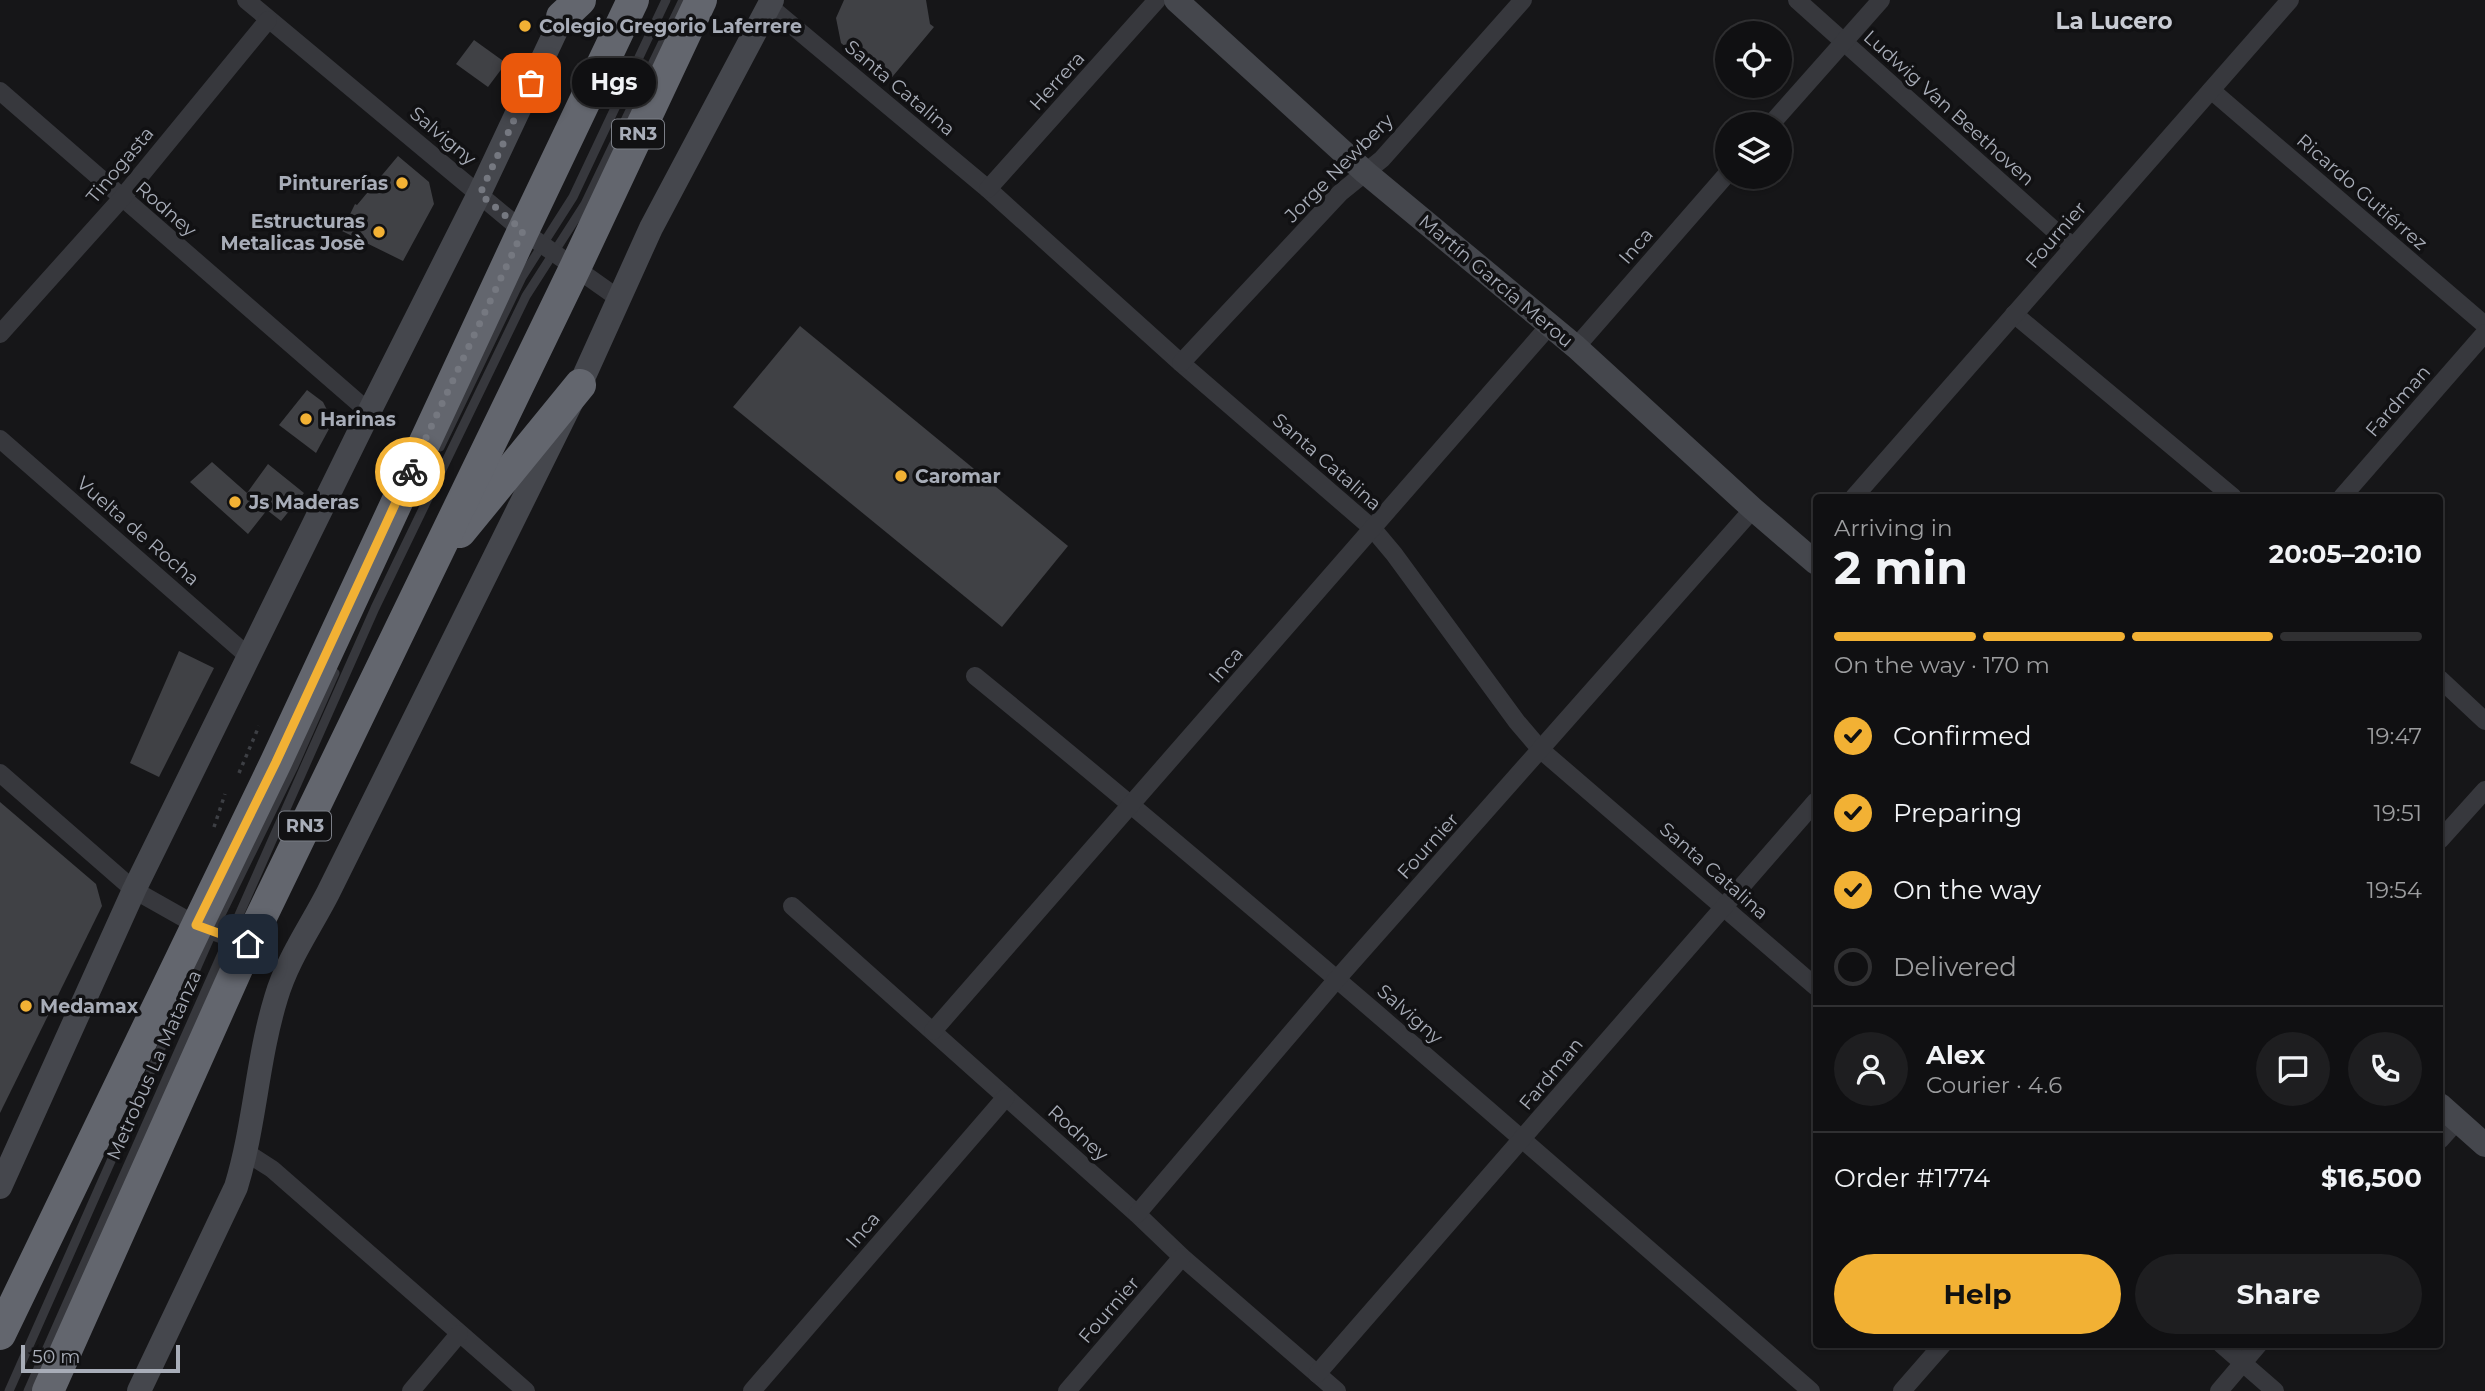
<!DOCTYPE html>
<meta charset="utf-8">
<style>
:root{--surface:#101012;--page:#1e1e20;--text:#f1f3f6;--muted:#9c9d9f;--line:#303032;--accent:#f2b134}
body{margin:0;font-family:Montserrat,sans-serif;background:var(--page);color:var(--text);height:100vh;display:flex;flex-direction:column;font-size:26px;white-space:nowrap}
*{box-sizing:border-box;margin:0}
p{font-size:23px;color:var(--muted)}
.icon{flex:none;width:38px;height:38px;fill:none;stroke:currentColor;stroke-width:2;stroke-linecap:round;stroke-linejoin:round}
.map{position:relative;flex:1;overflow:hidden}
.side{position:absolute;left:1813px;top:494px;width:630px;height:854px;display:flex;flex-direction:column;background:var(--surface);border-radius:7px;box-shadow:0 2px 5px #0004,0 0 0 2px var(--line)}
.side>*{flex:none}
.controls{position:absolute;left:1715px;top:21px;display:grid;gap:14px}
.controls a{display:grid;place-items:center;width:77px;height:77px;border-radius:50%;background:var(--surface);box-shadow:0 2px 5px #0004,0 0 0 2px var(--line);font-size:35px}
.scale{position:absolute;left:21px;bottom:18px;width:159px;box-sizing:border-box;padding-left:7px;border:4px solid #a8adb8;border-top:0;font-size:19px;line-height:24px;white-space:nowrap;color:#a8adb8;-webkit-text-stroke:5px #111113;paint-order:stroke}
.pin{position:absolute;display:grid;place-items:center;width:60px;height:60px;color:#fff;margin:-30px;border-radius:14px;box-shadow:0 4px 10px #0006}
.courier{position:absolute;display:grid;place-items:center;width:70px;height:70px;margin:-35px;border:5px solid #f2b134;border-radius:50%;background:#fff;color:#222;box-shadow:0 2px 9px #0007}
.bubble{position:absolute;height:49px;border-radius:24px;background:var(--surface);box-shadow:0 2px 5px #0004,0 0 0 2px var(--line);font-size:23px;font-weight:700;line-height:49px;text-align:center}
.headline em{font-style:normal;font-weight:700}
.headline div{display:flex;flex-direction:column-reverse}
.headline{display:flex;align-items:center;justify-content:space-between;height:119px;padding:0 21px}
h1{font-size:46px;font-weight:700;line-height:52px}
.bar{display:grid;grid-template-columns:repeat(4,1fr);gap:10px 7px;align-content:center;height:84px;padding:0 21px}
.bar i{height:9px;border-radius:5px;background:var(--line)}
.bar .current{background:var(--accent)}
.bar p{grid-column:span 4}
.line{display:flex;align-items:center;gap:18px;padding:0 21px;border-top:2px solid var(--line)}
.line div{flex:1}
.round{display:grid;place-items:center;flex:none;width:74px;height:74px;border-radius:37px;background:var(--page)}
ol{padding:0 21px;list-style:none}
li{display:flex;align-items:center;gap:21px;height:77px}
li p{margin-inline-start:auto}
li .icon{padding:7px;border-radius:50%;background:var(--accent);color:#111;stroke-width:4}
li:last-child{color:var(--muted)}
li i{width:38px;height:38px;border:4px solid var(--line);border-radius:50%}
.primary-button{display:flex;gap:14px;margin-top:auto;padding:14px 21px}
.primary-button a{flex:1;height:80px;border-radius:42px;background:var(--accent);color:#111;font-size:28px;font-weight:700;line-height:80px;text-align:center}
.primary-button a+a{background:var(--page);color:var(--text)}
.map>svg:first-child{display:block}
</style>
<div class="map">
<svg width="2485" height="1391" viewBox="0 0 2485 1391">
<rect width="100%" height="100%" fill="#161618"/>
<!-- building -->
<g fill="#404145">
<polygon points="844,0 926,0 930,24 934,27 888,82 841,43 836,18"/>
<polygon points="474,40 506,63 488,87 456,64"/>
<polygon points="398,156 429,182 434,204 403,261 342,231 355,204 357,205"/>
<polygon points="800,326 1068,546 1002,627 733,407"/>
<polygon points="307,390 323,402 329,414 329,429 316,453 279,425"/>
<polygon points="212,462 247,493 268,464 304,493 281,521 267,510 248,534 190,482"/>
<polygon points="179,651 214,668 159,777 130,763"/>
<polygon points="0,802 96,884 102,906 0,1113"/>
</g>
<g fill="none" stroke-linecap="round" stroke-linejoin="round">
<!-- path -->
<g stroke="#3d3f44" stroke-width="3.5" stroke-dasharray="3.5 5" stroke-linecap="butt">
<polyline points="239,773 259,726"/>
<polyline points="214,827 225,794"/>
</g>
<!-- lane -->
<g stroke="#37383d" stroke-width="9">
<polyline points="440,447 522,277 573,197 666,0"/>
<polyline points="9,1391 213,931 294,766 335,673"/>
<polyline points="28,1391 375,608 526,296 585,204 683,0"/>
</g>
<!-- street -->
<g stroke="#37383d" stroke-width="18">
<polyline points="246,0 523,231 618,298"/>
<polyline points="1797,0 2073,247"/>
<polyline points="769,6 988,189 1181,363 1373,529 1394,554 1517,722 1541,750 1816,987"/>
<polyline points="2211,90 2485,325"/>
<polyline points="0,91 369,412"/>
<polyline points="1771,124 1881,0"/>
<polyline points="988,189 1157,0"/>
<polyline points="2014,314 2233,497"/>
<polyline points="0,334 122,198 268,20"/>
<polyline points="1576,347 1727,174"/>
<polyline points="1181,363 1340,193 1382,159 1523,0"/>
<polyline points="0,439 248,656"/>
<polyline points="1854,497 2290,0"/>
<polyline points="2342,497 2485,333"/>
<path d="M975,676C1259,908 1535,1150 1811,1391"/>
<polyline points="2440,679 2485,721"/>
<polyline points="0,773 134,890 196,925 248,944"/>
<polyline points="2440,840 2485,790"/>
<polyline points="792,906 1137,1214 1182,1257 1337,1391"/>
<polyline points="933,1031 1549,326"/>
<polyline points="2440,1140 2457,1121"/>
<polyline points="247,1153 272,1169 526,1391"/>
<polyline points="1137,1214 1337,979 1753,509"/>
<polyline points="2221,1344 2275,1391"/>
<polyline points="1317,1374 1816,801"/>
<polyline points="411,1391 459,1334"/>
<polyline points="752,1391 1006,1097"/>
<polyline points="1067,1391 1182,1257"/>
<polyline points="1902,1391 1943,1344"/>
<polyline points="2219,1391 2259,1344"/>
</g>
<!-- secondary -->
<g stroke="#45474d" stroke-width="24">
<polyline points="1176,0 1365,172 1576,347 1753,509 1816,563"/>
<polyline points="2440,1105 2485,1145"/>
<polyline points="0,1187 134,890 369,412 479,194 570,1"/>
<path d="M139,1391L236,1187C255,1125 257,1060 276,998C287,960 310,928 328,893L580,385L651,228L772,0"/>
</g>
<!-- highway -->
<g stroke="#63666e" stroke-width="32">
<polyline points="562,17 580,0"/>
<polyline points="460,532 580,385"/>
<polyline points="0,1334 276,762 523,231 633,0"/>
<polyline points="48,1391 248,944 575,268 701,0"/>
</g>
</g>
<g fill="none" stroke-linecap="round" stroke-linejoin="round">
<!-- done -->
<polyline stroke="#757880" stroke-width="7" stroke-dasharray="0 12.6" points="410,472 523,231 480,194 531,83"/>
<!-- route -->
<polyline stroke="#f2b134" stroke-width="9" points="248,944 196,925 276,762 410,472"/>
</g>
<!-- markers -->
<g fill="#f2b134" stroke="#111113" stroke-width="2.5">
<circle cx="525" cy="26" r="7"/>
<circle cx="402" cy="183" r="7"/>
<circle cx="379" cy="232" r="7"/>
<circle cx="306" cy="419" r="7"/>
<circle cx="901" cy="476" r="7"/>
<circle cx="235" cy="502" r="7"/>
<circle cx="26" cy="1006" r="7"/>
</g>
<g text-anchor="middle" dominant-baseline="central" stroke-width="7" stroke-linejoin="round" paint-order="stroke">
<!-- shield labels -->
<g fill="#111113" stroke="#7b7e86" stroke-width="2">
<rect x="612" y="119.5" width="52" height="29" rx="5"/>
<rect x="279" y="811.5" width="52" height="29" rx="5"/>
</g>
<g font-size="18" font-weight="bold" fill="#a8adb8">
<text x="638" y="134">RN3</text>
<text x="305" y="826">RN3</text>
</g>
<!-- poi labels -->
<g font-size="19" font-weight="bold" fill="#a8adb8" stroke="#111113" text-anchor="start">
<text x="539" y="26">Colegio Gregorio Laferrere</text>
<text x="388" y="183" text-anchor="end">Pinturerías</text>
<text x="365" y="221" text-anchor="end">Estructuras<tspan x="365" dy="22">Metalicas Josè</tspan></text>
<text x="320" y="419">Harinas</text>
<text x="915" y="476">Caromar</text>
<text x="249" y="502">Js Maderas</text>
<text x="40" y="1006">Medamax</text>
</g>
<!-- street labels -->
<g font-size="19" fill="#a8adb8" stroke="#111113">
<text transform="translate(1057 81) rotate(-48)">Herrera</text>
<text transform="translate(900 88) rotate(40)">Santa Catalina</text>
<text transform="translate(1949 108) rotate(42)">Ludwig Van Beethoven</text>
<text transform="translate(443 136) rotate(40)">Salvigny</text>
<text transform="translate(120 165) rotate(-50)">Tinogasta</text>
<text transform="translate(1339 168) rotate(-45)">Jorge Newbery</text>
<text transform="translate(2362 192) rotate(41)">Ricardo Gutiérrez</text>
<text transform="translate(166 209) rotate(41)">Rodney</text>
<text transform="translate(2056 235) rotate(-49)">Fournier</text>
<text transform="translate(1636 246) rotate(-49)">Inca</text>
<text transform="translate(1496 281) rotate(40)">Martín García Merou</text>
<text transform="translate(2398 401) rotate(-49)">Fardman</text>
<text transform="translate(1327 462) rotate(41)">Santa Catalina</text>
<text transform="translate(138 531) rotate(41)">Vuelta de Rocha</text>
<text transform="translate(1226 665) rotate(-49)">Inca</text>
<text transform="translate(1428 846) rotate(-48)">Fournier</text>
<text transform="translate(1714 871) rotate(41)">Santa Catalina</text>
<text transform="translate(1410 1014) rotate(41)">Salvigny</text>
<text transform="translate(154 1065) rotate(-66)">Metrobus La Matanza</text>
<text transform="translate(1551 1074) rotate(-50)">Fardman</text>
<text transform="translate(1078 1133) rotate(42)">Rodney</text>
<text transform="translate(863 1230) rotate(-49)">Inca</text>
<text transform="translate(1109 1310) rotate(-49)">Fournier</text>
</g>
<!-- quarter labels -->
<g font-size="23" font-weight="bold" fill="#c9ccd4" stroke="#111113">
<text x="2114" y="21">La Lucero</text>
</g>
</g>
</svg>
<div class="controls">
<a><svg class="icon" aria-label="locate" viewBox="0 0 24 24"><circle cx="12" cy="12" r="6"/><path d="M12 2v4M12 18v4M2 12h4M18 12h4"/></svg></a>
<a><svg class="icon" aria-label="layers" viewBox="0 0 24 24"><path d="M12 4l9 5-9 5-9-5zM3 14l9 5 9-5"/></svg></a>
</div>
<div class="scale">50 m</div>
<div class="pin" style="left:531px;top:83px;background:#ea580c"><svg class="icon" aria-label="bag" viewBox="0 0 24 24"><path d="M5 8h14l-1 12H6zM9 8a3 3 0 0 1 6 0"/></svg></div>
<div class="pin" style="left:248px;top:944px;background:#1f2937"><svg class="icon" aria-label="home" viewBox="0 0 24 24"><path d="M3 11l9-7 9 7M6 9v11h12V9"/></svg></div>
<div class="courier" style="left:410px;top:472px"><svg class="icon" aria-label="bike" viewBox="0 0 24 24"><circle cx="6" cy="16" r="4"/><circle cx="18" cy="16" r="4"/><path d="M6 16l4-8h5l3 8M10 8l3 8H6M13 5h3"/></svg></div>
<div class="bubble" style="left:572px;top:58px;width:84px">Hgs</div>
<section class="side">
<div class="headline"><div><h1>2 min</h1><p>Arriving in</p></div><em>20:05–20:10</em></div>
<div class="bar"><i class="current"></i><i class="current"></i><i class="current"></i><i></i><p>On the way · 170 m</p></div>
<ol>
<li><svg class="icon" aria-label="check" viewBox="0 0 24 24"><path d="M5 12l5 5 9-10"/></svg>Confirmed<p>19:47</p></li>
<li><svg class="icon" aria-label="check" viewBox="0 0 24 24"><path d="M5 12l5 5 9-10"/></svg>Preparing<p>19:51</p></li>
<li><svg class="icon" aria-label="check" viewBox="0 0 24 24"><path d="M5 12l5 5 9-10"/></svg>On the way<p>19:54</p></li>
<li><i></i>Delivered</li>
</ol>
<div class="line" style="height:126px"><a class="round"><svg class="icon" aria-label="person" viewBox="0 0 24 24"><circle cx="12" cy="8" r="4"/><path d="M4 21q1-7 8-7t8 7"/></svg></a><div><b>Alex</b><p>Courier · 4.6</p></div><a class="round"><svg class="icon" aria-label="chat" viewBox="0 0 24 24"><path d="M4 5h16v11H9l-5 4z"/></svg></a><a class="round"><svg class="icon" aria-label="phone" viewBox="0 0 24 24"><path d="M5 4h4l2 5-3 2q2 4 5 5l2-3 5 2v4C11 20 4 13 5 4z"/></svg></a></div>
<div class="line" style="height:91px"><div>Order #1774</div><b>$16,500</b></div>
<div class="primary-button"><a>Help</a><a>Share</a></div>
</section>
</div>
